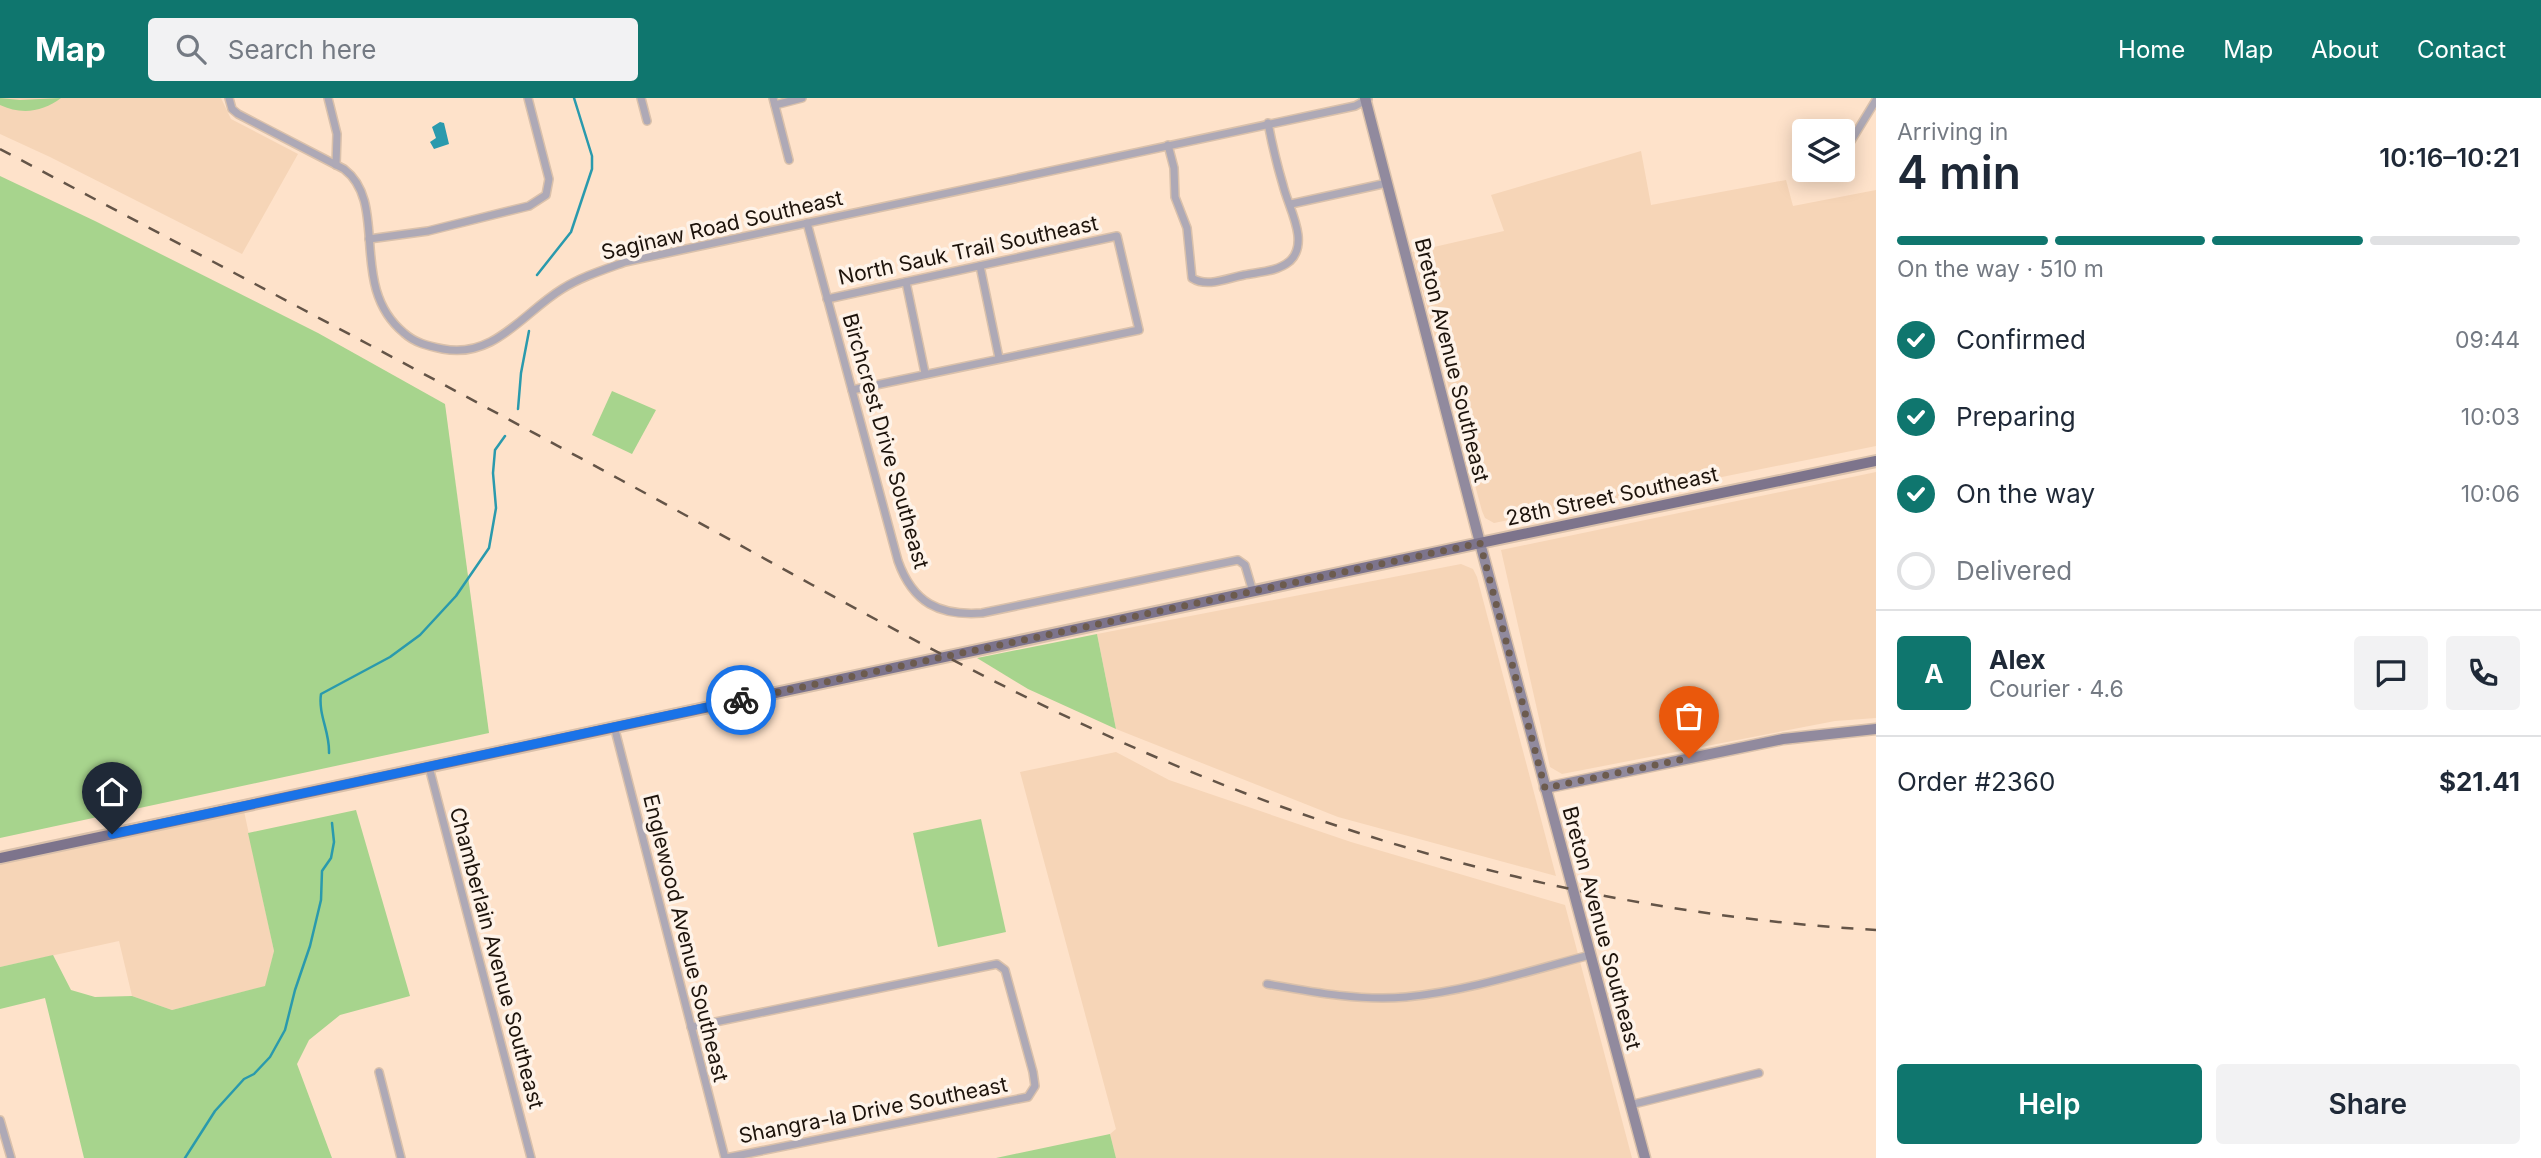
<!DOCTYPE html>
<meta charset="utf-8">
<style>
:root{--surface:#fff;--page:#f2f2f3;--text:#1f2937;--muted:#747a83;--line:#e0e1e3;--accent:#0f766e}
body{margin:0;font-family:Inter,sans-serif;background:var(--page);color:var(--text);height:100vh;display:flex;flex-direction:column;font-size:26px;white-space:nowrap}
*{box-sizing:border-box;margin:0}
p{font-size:23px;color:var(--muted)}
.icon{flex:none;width:38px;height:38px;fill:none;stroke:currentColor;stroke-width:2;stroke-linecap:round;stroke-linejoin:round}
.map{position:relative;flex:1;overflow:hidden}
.details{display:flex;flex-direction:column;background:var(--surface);width:665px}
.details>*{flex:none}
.tools{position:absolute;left:1792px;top:21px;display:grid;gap:14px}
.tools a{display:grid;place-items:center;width:63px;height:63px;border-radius:7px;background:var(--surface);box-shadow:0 4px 18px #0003;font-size:35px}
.pin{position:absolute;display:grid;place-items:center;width:60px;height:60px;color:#fff;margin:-72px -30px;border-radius:50% 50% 50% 0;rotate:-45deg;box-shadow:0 0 7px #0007}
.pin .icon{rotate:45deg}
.courier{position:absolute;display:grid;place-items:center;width:70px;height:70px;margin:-35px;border:5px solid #1a73e8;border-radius:50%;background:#fff;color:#222;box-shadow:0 2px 9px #0007}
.head em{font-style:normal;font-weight:600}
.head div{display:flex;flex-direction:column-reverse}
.head{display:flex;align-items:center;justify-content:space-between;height:119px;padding:0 21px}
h1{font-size:46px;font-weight:600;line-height:52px}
.bar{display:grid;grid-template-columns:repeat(4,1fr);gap:10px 7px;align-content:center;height:84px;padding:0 21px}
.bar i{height:9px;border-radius:5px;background:var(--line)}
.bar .current{background:var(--accent)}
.bar p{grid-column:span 4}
.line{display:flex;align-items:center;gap:18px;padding:0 21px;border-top:2px solid var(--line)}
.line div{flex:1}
.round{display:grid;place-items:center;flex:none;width:74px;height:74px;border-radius:7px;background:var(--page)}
ol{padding:0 21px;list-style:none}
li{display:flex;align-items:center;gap:21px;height:77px}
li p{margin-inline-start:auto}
li .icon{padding:7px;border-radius:50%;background:var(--accent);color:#fff;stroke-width:4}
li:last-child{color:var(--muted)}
li i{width:38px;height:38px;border:4px solid var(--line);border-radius:50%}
.cta{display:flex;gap:14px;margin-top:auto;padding:14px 21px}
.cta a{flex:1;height:80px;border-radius:7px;background:var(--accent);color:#fff;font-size:28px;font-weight:600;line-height:80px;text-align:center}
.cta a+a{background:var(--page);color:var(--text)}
header{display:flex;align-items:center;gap:42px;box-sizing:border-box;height:98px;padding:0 35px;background:var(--accent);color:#fff}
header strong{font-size:33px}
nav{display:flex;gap:38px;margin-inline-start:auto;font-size:24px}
.search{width:490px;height:63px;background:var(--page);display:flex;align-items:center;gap:18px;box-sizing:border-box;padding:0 24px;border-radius:7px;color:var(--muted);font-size:26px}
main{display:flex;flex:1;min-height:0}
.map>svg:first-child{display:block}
</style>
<header>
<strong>Map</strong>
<div class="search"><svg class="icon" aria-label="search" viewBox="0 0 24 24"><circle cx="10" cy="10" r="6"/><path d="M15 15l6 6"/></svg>Search here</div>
<nav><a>Home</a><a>Map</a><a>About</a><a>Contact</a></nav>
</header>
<main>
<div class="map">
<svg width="1876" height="1060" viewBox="0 0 1876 1060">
<rect width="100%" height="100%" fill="#fee2ca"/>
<!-- built -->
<g fill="#f6d5b7">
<polygon points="0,0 221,0 231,21 298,56 242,156 50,59 0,36"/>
<polygon points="1641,53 1651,107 1786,82 1793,108 1876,92 1876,348 1494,425 1485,420 1482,413 1412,154 1504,133 1491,97"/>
<polygon points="1876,374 1876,620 1835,623 1562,676 1550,669 1501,452"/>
<polygon points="1461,466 1473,471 1477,479 1556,778 1338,719 1116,631 1097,536"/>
<polygon points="1116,654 1169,682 1351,744 1565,807 1632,1060 1116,1060 1110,1036 1116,1031 1020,674"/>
<polygon points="244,713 274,853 266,888 172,912 132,898 119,843 0,869 0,766"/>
</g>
<!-- green -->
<g fill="#a7d48d">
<path d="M0,0L20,2L61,0C43,14 21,17 0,7Z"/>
<polygon points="0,78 95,123 318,235 445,306 489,635 0,740"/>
<polygon points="612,293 656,312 632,356 592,337"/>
<polygon points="1097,536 1116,631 1028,591 977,560"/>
<polygon points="356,712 410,898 340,917 309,942 297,966 332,1060 84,1060 45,900 0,911 0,869 53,857 71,892 95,899 132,898 172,912 265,888 274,853 248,735"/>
<polygon points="981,721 1006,834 938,849 913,735"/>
<polygon points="1110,1036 1116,1060 996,1060"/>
</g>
<!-- water -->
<polygon fill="#2a9aad" points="440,24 444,25 449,46 434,51 430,44 436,40 432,29"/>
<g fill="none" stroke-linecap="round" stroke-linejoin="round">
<!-- stream -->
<g stroke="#2a9aad" stroke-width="2.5">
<polyline points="537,177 571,134 592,71 592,58 574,0"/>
<polyline points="518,311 521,275 529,233"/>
<path d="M329,655C330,634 318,617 321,596L390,559L420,537L456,498L489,450L496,410L493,375L495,352L505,338"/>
<polyline points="185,1060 215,1013 244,981 254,976 270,959 285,932 295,892 310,848 321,802 322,773 331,760 334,744 332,725"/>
</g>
<!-- street casing -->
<g stroke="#dac1ab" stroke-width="10">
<g id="street">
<path d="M229,0L232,11L238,16L344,71C390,106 347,188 404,235C415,245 428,248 443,251C494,261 523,215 562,191C581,179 603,172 625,164L1355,8L1368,1"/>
<polyline points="328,0 337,36 336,67"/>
<polyline points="641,0 647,23"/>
<polyline points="773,0 789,62"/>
<polyline points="775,7 802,0"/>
<path d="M1168,47L1174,70L1175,99L1187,130L1192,180C1207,190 1228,180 1244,177C1259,174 1277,174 1290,163C1310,144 1288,109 1283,87C1277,67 1272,46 1268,25"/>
<polyline points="1843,56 1876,2"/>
<polyline points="1833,72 1834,72"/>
<polyline points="1291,106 1387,85"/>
<path d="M807,125L898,463C913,505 939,518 982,515L1238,462L1245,467L1253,494"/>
<polyline points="369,141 428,133 529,108 546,97 549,81 528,0"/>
<polyline points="980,168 999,260"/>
<polyline points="906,184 925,275"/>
<polyline points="827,201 1117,138 1139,232 852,292"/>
<polyline points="614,628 725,1060"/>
<polyline points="429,669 531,1060"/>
<path d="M1267,886C1312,894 1359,903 1406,899C1468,893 1529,873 1590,857"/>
<polyline points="691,929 997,866 1005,872 1033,974 1035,988 1028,999 726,1060"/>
<polyline points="379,974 401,1060"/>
<polyline points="1630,1007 1759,975"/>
<polyline points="0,1022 11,1060"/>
</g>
</g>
<!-- secondary casing -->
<g stroke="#dac1ab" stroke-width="13">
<g id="secondary">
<polyline points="1365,0 1480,445 1645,1060"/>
<polyline points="1545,690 1783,641 1876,631"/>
</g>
</g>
<!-- primary casing -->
<g stroke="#dac1ab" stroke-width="14">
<polyline id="primary" points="0,760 1480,445 1876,363"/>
</g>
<!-- street -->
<use href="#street" stroke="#aea9b6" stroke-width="7"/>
<!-- secondary -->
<use href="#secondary" stroke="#918a9e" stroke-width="10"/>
<!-- primary -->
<use href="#primary" stroke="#7d748c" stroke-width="10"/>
<!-- rail -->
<path stroke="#645447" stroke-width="2.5" stroke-dasharray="12 12" stroke-linecap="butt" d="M0,51C216,165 431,279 645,395C814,487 981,584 1158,660C1384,757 1630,818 1876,832"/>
</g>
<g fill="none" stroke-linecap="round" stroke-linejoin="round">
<!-- done -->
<polyline stroke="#6c5b4e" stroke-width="7" stroke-dasharray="0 12.6" points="741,602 1480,445 1545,690 1689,660"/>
<!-- route -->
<polyline stroke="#1a73e8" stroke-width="9" points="112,736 741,602"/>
</g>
<g text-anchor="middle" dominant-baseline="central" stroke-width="7" stroke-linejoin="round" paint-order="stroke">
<!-- street labels -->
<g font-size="21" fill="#1d130b" stroke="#fef3e9">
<text transform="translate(722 127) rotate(-13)">Saginaw Road Southeast</text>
<text transform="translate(968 152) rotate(-12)">North Sauk Trail Southeast</text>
<text transform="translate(1452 262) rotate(76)">Breton Avenue Southeast</text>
<text transform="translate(886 343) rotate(74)">Birchcrest Drive Southeast</text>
<text transform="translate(1612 398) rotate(-12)">28th Street Southeast</text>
<text transform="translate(1602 830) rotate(75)">Breton Avenue Southeast</text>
<text transform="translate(686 840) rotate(76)">Englewood Avenue Southeast</text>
<text transform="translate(497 860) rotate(75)">Chamberlain Avenue Southeast</text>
<text transform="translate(873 1012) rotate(-11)">Shangra-la Drive Southeast</text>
</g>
</g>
</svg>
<div class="tools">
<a><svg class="icon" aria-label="layers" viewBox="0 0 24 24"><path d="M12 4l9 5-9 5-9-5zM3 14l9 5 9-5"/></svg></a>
</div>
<div class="pin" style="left:1689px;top:660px;background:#ea580c"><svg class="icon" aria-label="bag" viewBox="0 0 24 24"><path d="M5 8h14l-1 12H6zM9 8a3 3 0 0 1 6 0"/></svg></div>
<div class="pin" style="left:112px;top:736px;background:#1f2937"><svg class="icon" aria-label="home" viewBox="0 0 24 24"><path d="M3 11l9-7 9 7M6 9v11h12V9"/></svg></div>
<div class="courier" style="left:741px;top:602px"><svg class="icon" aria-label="bike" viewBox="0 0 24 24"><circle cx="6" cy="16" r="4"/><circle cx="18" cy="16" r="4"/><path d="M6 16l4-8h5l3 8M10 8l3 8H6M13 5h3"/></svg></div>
</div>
<section class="details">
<div class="head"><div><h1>4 min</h1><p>Arriving in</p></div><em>10:16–10:21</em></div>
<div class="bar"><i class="current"></i><i class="current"></i><i class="current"></i><i></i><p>On the way · 510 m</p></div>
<ol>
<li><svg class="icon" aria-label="check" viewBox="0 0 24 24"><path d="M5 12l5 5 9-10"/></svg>Confirmed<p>09:44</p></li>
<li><svg class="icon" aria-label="check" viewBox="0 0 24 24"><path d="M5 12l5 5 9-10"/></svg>Preparing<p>10:03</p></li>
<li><svg class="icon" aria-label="check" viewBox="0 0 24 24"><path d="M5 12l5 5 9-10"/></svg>On the way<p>10:06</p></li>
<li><i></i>Delivered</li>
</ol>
<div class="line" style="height:126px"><b class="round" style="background:var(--accent);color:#fff">A</b><div><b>Alex</b><p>Courier · 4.6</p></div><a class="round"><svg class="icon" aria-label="chat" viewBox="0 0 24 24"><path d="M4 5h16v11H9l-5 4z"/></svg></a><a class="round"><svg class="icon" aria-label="phone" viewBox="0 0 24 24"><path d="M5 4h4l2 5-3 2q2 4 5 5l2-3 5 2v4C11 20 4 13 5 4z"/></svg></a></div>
<div class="line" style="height:91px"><div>Order #2360</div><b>$21.41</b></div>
<div class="cta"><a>Help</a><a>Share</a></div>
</section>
</main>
